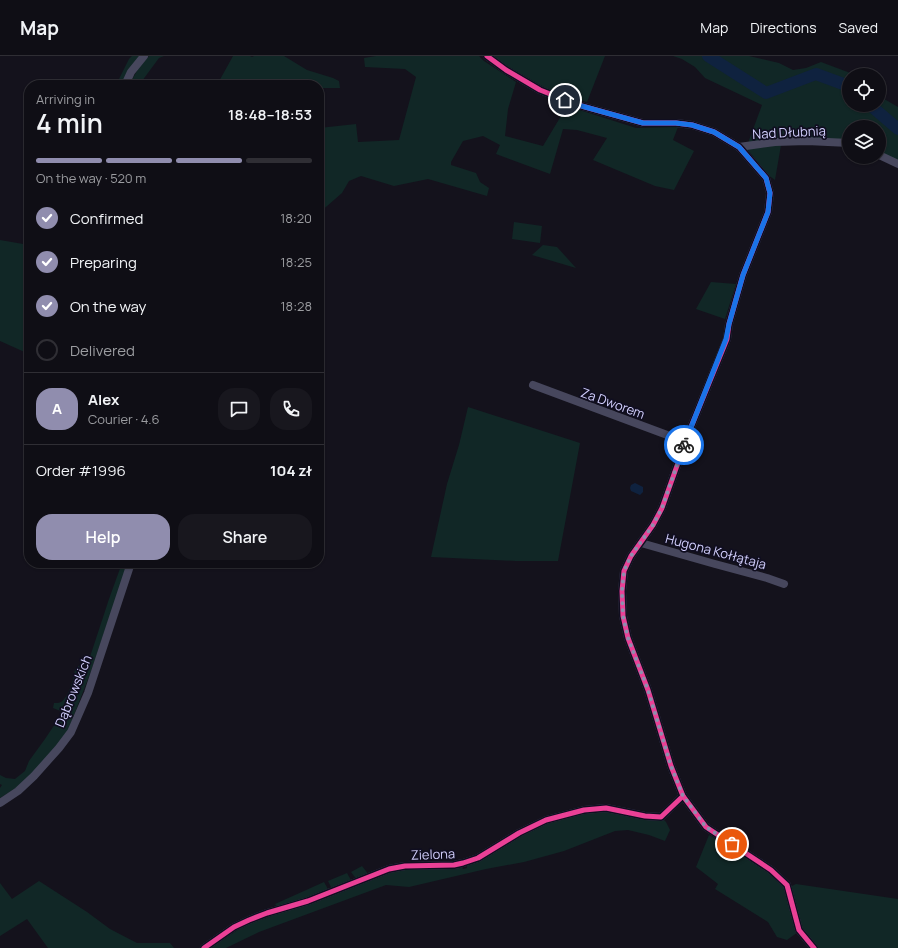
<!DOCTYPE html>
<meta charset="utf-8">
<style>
:root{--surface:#0f0e15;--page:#18171e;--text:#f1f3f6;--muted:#9b9ca0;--line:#2f2e34;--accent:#908dae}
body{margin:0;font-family:Manrope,sans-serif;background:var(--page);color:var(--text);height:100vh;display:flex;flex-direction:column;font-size:15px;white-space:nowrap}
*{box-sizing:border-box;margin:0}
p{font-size:13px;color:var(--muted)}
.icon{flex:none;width:22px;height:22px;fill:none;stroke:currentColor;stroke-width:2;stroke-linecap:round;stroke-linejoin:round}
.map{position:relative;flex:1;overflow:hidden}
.drawer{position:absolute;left:24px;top:24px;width:300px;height:488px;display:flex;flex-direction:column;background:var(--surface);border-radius:16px;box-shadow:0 1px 3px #0004,0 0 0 1px var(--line)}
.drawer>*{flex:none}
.controls{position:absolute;left:842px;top:12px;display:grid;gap:8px}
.controls a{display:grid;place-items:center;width:44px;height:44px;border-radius:50%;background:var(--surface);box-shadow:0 1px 3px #0004,0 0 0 1px var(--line);font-size:20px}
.pin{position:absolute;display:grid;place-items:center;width:34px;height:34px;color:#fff;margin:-17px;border:2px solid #fff;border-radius:50%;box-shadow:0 1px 4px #0007}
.courier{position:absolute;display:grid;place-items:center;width:40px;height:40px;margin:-20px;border:3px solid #1a73e8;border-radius:50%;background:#fff;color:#222;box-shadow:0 1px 5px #0007}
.overview em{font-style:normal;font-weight:600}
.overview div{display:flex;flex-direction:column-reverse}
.overview{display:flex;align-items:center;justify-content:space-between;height:68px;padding:0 12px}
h1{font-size:26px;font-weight:600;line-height:30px}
.bar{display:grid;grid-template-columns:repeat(4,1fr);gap:6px 4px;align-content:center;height:48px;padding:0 12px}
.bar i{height:5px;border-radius:3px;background:var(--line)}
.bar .on{background:var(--accent)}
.bar p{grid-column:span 4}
.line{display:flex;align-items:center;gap:10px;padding:0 12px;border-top:1px solid var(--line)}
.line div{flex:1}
.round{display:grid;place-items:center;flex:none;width:42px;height:42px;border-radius:16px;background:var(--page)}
ol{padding:0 12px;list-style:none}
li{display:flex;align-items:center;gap:12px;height:44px}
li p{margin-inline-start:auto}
li .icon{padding:4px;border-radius:50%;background:var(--accent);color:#fff;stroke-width:4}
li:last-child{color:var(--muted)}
li i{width:22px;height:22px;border:2px solid var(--line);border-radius:50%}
.primary-button{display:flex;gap:8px;margin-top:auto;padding:8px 12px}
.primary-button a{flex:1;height:46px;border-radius:16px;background:var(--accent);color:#fff;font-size:16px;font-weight:600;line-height:46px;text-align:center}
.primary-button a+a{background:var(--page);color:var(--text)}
header{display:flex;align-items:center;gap:24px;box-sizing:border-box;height:56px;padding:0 20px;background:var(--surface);border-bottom:1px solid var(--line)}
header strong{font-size:19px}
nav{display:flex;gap:22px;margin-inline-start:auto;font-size:14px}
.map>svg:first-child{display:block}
</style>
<header>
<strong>Map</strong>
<nav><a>Map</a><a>Directions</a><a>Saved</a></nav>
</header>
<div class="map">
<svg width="898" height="892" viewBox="0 0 898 892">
<rect width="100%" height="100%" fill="#14121c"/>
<!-- green -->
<g fill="#112726">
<polygon points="132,0 139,0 122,29 116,29 129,3"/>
<polygon points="149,0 164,0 159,2 139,29 129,29 138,13"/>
<polygon points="233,0 250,0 252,1 254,0 284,0 307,14 333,22 339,25 340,32 319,32 319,29 217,29"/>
<polygon points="376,0 479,0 484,5 516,26 508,53 505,80 543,90 567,50 636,72 678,71 673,84 694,95 674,134 655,130 593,104 607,82 577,74 563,73 550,118 496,98 500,89 483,80 463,85 451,106 451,109 476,117 480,126 489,132 487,140 428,123 394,130 361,120 349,125 342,137 319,157 319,72 356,68 358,86 399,84 416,21 405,13 365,11 364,2"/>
<polygon points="494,0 605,0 587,46 564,40 547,33 493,2"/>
<polygon points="673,0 749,0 779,7 793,14 806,12 821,6 853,18 854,19 849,19 849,49 879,49 879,40 898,51 898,105 879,97 879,71 849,71 849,84 748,87 762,49 705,22 695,11 682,3"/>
<polygon points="781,89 775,124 768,119 747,93"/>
<polygon points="514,166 542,170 540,187 512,183"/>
<polygon points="0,184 29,189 29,298 0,285"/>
<polygon points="543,189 557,191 576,212 532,199"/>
<polygon points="711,226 736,228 725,263 696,253"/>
<polygon points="468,351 580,387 558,505 516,505 431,501 447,428 459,389"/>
<path d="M122,507H128L90,618L67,677L39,711L16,732L0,742V732L2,729L0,728V719L6,722L15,723L25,715L29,705L45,683L63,656L53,652L54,647C57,647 59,647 61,646C69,641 74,622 75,613L81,608L85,613L87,610L109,543Z"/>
<polygon points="598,754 662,762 666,766 670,774 665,785 649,779 628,774 615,775 564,795 524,806 486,813 409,831 386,829 259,876 226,892 210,892 239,873 251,867 308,847 391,814 461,810 463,813 467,812 466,808 542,769"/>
<polygon points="709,779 738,796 769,817 786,833 798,876 787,884 777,881 768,866 715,833 718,828 696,811"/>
<polygon points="362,810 369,819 357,824 351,816"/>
<polygon points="347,817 352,826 333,833 331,831 328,825"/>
<polygon points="39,825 87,856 110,873 137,887 170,887 174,892 48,892 27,863 0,880 0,827 12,843"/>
<polygon points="324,826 329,835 278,852 275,848"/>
<polygon points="796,828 898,843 898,892 818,892 802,872 790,831"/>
</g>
<!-- water -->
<polygon fill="#0f223f" points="635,427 643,431 643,436 640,439 631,435 630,432 631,429"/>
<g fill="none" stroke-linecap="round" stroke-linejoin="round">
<!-- river -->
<g stroke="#0f223f" stroke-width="12">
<polyline points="708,0 766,37 816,18 846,29 849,32"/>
<polyline points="870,49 898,73"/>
</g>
<!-- minor -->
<g stroke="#47475d" stroke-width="8">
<polyline points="487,0 506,14 540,34 578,49 643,67 676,67 692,69 714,76 739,91 766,122 770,137 768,156 743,219 729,268 727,283 689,376 662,452 653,469 631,500 624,515 622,535 623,560 628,582 648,634 671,710 683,740 706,771 771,814 787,829 799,874 814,892"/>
<polyline points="125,29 131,16 144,0"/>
<polyline points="739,91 775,86 807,85 849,87"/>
<polyline points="879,99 898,108"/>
<polyline points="533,329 686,386"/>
<polyline points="641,487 715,508 767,522 784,528"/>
<polyline points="0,747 18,735 34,720 59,692 71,676 88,637 131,507"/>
<polyline points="204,892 234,871 249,864 267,857 308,845 389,813 405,810 454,809 463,807 478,802 519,777 546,764 584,754 606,752 645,760 661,761 683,740"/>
</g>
<!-- cycleway casing -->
<g stroke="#100e20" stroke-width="8">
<g id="cycleway">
<polyline points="487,0 506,14 540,34 578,49 643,67 676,67 692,69 714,76 739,91 766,122 770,137 768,156 743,219 729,268 727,283 689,376 662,452 653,469 631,500 624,515 622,535 623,560 628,582 648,634 671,710 683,740 706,771 771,814 787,829 799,874 814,892"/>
<polyline points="204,892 234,871 249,864 267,857 308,845 389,813 405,810 454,809 463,807 478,802 519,777 546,764 584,754 606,752 645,760 661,761 683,740"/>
</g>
</g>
<!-- cycleway -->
<use href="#cycleway" stroke="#ea4096" stroke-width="5"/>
</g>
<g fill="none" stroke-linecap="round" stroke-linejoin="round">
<!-- done -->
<polyline stroke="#908dae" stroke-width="4" stroke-dasharray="0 7.2" points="684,389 662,452 653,469 631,500 624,515 622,535 623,560 628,582 648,634 671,710 683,740 706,771 732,788"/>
<!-- route -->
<polyline stroke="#1a73e8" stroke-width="5" points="565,44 578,49 643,67 676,67 692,69 714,76 739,91 766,122 770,137 768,156 743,219 729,268 726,283 684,389"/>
</g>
<g text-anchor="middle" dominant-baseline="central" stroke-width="3.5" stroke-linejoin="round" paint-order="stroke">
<!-- street labels -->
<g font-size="13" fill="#d2cffd" stroke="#100e20">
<text transform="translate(789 76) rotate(-3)">Nad Dłubnią</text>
<text transform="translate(613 347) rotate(20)">Za Dworem</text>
<text transform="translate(716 495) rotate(15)">Hugona Kołłątaja</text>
<text transform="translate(73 635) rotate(-68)">Dąbrowskich</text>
<text transform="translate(433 798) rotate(-2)">Zielona</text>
</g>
</g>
</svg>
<div class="controls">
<a><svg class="icon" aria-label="locate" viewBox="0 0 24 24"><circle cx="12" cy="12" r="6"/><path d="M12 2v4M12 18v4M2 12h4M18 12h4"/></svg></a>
<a><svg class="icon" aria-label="layers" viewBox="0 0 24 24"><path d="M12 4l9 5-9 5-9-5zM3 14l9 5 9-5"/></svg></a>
</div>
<div class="pin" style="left:732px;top:788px;background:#ea580c"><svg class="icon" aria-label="bag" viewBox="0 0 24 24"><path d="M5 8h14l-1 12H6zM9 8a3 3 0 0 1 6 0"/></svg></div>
<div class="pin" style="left:565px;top:44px;background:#1f2937"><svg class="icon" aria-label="home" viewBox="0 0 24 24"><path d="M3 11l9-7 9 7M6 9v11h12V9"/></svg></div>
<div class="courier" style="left:684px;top:389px"><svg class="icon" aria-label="bike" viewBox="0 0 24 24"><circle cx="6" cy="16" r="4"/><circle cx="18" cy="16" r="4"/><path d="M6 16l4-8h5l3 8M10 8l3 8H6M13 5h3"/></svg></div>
<section class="drawer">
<div class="overview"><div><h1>4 min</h1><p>Arriving in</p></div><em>18:48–18:53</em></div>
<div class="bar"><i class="on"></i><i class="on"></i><i class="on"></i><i></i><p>On the way · 520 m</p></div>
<ol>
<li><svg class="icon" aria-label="check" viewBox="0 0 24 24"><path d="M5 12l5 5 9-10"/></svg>Confirmed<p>18:20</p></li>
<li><svg class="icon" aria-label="check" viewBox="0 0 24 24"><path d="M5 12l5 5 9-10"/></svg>Preparing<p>18:25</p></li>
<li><svg class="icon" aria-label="check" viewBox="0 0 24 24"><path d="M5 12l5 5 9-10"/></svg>On the way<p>18:28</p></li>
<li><i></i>Delivered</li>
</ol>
<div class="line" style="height:72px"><b class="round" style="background:var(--accent);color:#fff">A</b><div><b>Alex</b><p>Courier · 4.6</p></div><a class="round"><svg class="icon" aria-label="chat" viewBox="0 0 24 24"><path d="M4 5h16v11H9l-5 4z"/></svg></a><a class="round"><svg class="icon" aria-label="phone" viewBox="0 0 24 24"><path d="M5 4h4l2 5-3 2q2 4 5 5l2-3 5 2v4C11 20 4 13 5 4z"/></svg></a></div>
<div class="line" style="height:52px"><div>Order #1996</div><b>104 zł</b></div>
<div class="primary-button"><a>Help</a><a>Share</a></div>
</section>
</div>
